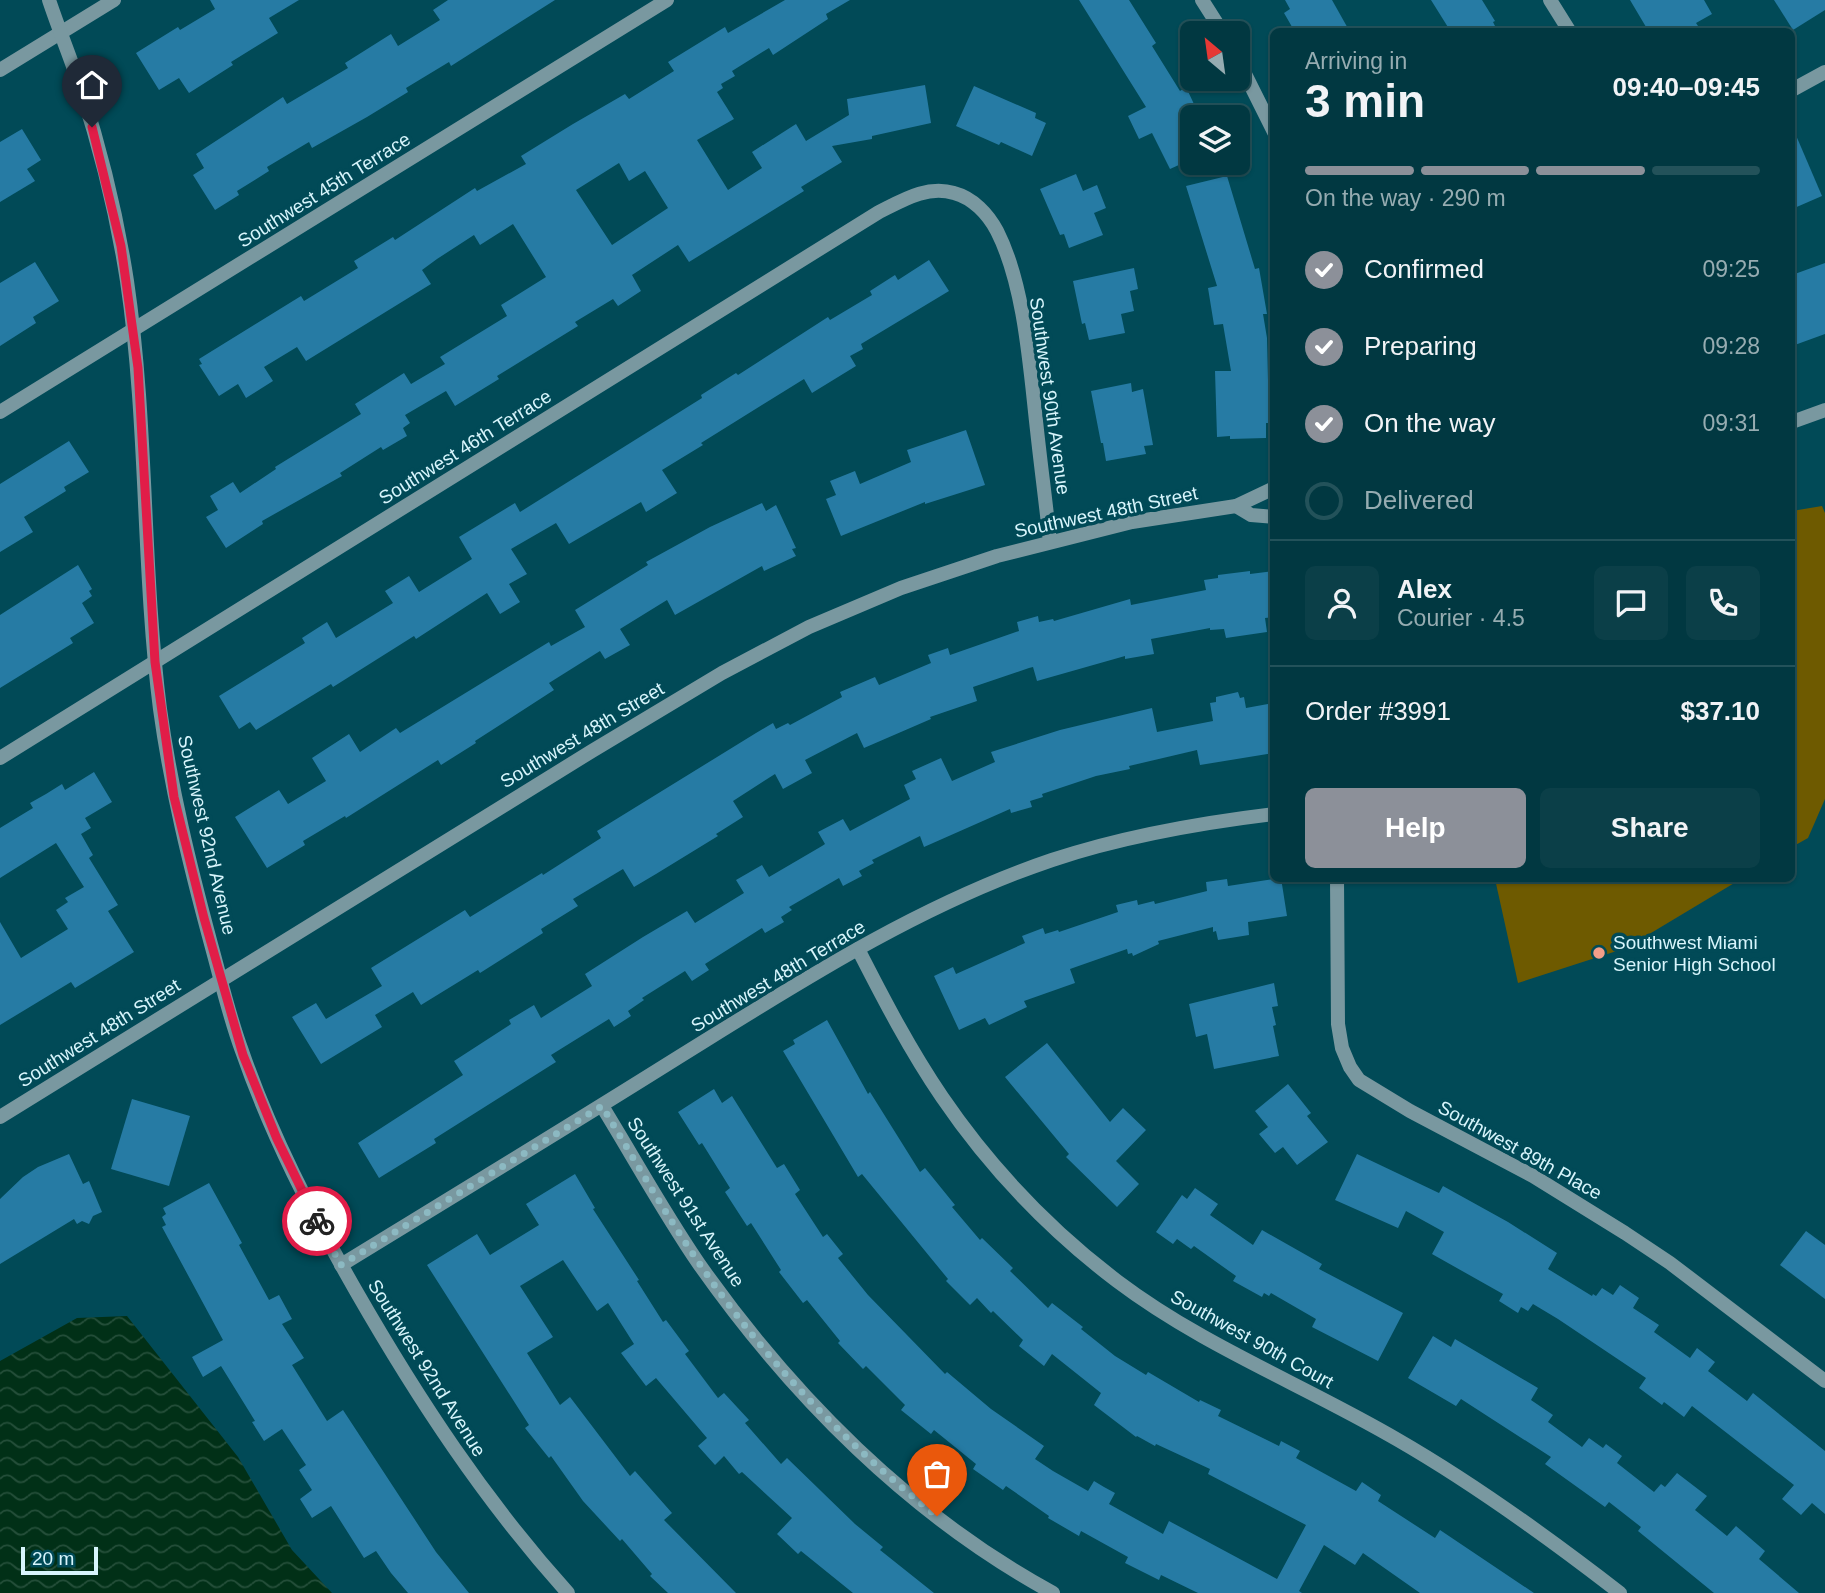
<!DOCTYPE html>
<meta charset="utf-8">
<style>
:root{--surface:#013841;--page:#0b3f48;--text:#f1f3f6;--muted:#96acb1;--line:#23525a;--accent:#8c9099}
body{margin:0;font-family:Helvetica,sans-serif;background:var(--page);color:var(--text);height:100vh;display:flex;flex-direction:column;font-size:26px;white-space:nowrap}
*{box-sizing:border-box;margin:0}
p{font-size:23px;color:var(--muted)}
.icon{flex:none;width:38px;height:38px;fill:none;stroke:currentColor;stroke-width:2;stroke-linecap:round;stroke-linejoin:round}
.map{position:relative;flex:1;overflow:hidden}
.side{position:absolute;left:1270px;top:28px;width:525px;height:854px;display:flex;flex-direction:column;background:var(--surface);border-radius:10px;box-shadow:0 2px 5px #0004,0 0 0 2px var(--line)}
.side>*{flex:none}
.needle{width:46px;rotate:331deg}
.buttons{position:absolute;left:1180px;top:21px;display:grid;gap:14px}
.buttons a{display:grid;place-items:center;width:70px;height:70px;border-radius:10px;background:var(--surface);box-shadow:0 2px 5px #0004,0 0 0 2px var(--line);font-size:35px}
.scale{position:absolute;left:21px;bottom:18px;width:77px;box-sizing:border-box;padding-left:7px;border:4px solid #d7f5fc;border-top:0;font-size:19px;line-height:24px;white-space:nowrap;color:#d7f5fc;-webkit-text-stroke:5px #014a57;paint-order:stroke}
.pin{position:absolute;display:grid;place-items:center;width:60px;height:60px;color:#fff;margin:-72px -30px;border-radius:50% 50% 50% 0;rotate:-45deg;box-shadow:0 0 7px #0007}
.pin .icon{rotate:45deg}
.courier{position:absolute;display:grid;place-items:center;width:70px;height:70px;margin:-35px;border:5px solid #e11d48;border-radius:50%;background:#fff;color:#222;box-shadow:0 2px 9px #0007}
.headline em{font-style:normal;font-weight:800}
.headline div{display:flex;flex-direction:column-reverse}
.headline{display:flex;align-items:center;justify-content:space-between;height:119px;padding:0 35px}
h1{font-size:46px;font-weight:800;line-height:52px}
.bar{display:grid;grid-template-columns:repeat(4,1fr);gap:10px 7px;align-content:center;height:84px;padding:0 35px}
.bar i{height:9px;border-radius:5px;background:var(--line)}
.bar .current{background:var(--accent)}
.bar p{grid-column:span 4}
.line{display:flex;align-items:center;gap:18px;padding:0 35px;border-top:2px solid var(--line)}
.line div{flex:1}
.round{display:grid;place-items:center;flex:none;width:74px;height:74px;border-radius:10px;background:var(--page)}
ol{padding:0 35px;list-style:none}
li{display:flex;align-items:center;gap:21px;height:77px}
li p{margin-inline-start:auto}
li .icon{padding:7px;border-radius:50%;background:var(--accent);color:#fff;stroke-width:4}
li:last-child{color:var(--muted)}
li i{width:38px;height:38px;border:4px solid var(--line);border-radius:50%}
.cta{display:flex;gap:14px;margin-top:auto;padding:14px 35px}
.cta a{flex:1;height:80px;border-radius:10px;background:var(--accent);color:#fff;font-size:28px;font-weight:800;line-height:80px;text-align:center}
.cta a+a{background:var(--page);color:var(--text)}
.map>svg:first-child{display:block}
</style>
<div class="map">
<svg width="1825" height="1593" viewBox="0 0 1825 1593">
<defs>
<pattern id="water-waves" width="16" height="10" patternUnits="userSpaceOnUse" patternTransform="scale(1.75)"><rect width="16" height="10" fill="#013017"/><path d="M0 5q4-4 8 0t8 0" fill="none" stroke="#254f3a"/></pattern>
</defs>
<rect width="100%" height="100%" fill="#014a57"/>
<!-- park -->
<g fill="#6e5a00">
<polygon points="1822,506 1825,513 1825,799 1808,838 1792,847 1792,511"/>
<polygon points="1495,879 1495,878 1741,879 1626,948 1518,983"/>
</g>
<!-- water -->
<polygon fill="url(#water-waves)" points="127,1316 238,1457 292,1550 332,1593 0,1593 0,1361 77,1318"/>
<!-- building -->
<g fill="#267ba4" fill-rule="evenodd">
<polygon points="210,0 299,0 269,18 278,33 231,62 233,65 189,93 179,78 159,90 136,53 178,27 180,30 215,9"/>
<polygon points="448,0 555,0 451,66 449,62 406,88 408,92 367,117 312,148 309,142 267,167 269,171 237,191 239,195 215,210 193,175 204,168 196,154 283,97 287,104 348,68 345,63 391,34 398,46 440,20 433,10"/>
<path d="M785,0H850L826,14L828,19L773,55L769,48L732,71L735,76L721,84L723,88L717,92L734,119L697,140L728,190L762,168L752,152L796,124L806,141L849,115L847,99L925,85L931,123L872,136V139L832,146L842,162L801,187L804,191L689,262L678,245L632,275L641,291L618,306L613,299L575,322L578,326L497,376L499,379L455,406L446,391L405,415L410,423L403,428L407,436L383,450L381,447L340,473L342,476L262,521L263,524L226,548L206,517L218,510L210,496L233,482L240,493L276,469L275,467L361,414L355,404L404,373L411,384L445,364L440,357L507,316L501,305L546,277L513,224L480,245L474,235L437,259L422,270L431,284L306,361L297,347L264,367L273,381L246,398L238,384L219,396L199,365L202,364L199,359L301,296L304,301L358,268L354,261L393,237L395,240L475,188L477,191L526,164L521,156L573,124L625,94L629,99L674,71L668,62L725,27L728,33ZM619,163L629,181L645,171L668,208L612,245L576,190Z"/>
<polygon points="1079,0 1129,0 1156,43 1152,46 1180,91 1186,87 1200,117 1192,117 1192,159 1170,169 1152,133 1139,139 1128,116 1146,107"/>
<polygon points="1285,0 1332,0 1350,32 1295,32 1284,13 1290,9"/>
<polygon points="1431,0 1482,0 1495,21 1493,22 1498,32 1451,32"/>
<polygon points="1630,0 1704,0 1712,14 1696,23 1702,32 1649,32"/>
<polygon points="1774,0 1825,0 1825,10 1793,30"/>
<polygon points="974,86 1036,113 1035,118 1046,123 1032,156 1001,142 999,145 956,126"/>
<polygon points="1792,126 1822,196 1792,209"/>
<polygon points="22,129 41,160 27,169 35,181 0,202 0,142"/>
<polygon points="1076,174 1083,191 1097,185 1106,208 1094,213 1103,235 1069,248 1064,234 1060,235 1040,189"/>
<polygon points="1227,176 1255,269 1259,268 1267,314 1263,314 1267,338 1269,423 1266,423 1266,438 1230,439 1230,436 1217,437 1215,371 1231,371 1223,324 1214,325 1208,288 1217,286 1186,186"/>
<polygon points="929,260 949,291 861,344 863,349 850,356 856,366 812,393 804,379 701,443 703,445 662,470 677,493 646,512 641,502 569,544 556,523 511,549 527,574 509,584 520,602 500,614 487,593 416,639 414,636 333,687 331,684 256,730 250,722 239,729 219,696 305,643 302,638 327,622 336,638 393,603 385,591 409,576 419,592 472,559 459,537 515,503 520,512 702,398 701,395 736,373 738,375 828,317 830,320 872,295 870,291 895,275 898,280"/>
<polygon points="35,262 59,301 33,317 36,323 0,346 0,283"/>
<polygon points="1825,263 1825,334 1792,346 1792,275"/>
<polygon points="1134,268 1138,289 1130,291 1134,311 1121,314 1125,333 1089,340 1085,323 1082,324 1073,281"/>
<polygon points="1131,383 1132,392 1143,389 1153,445 1144,446 1146,454 1106,461 1103,443 1101,443 1091,391"/>
<polygon points="966,430 985,485 925,504 925,502 841,536 826,499 836,495 830,481 855,471 860,484 911,462 907,450"/>
<polygon points="69,441 89,472 64,487 66,491 24,517 33,532 0,552 0,484"/>
<polygon points="762,503 766,511 776,505 796,548 792,549 796,556 764,571 762,566 675,615 667,600 620,629 630,645 605,659 600,651 549,683 554,690 475,741 476,743 441,765 438,760 346,818 345,816 303,841 305,845 267,868 235,817 279,790 288,804 326,781 312,758 349,734 360,752 396,728 400,733 549,642 551,646 585,627 575,610 648,565 646,562 710,527"/>
<polygon points="78,565 92,589 89,591 92,596 82,603 94,623 70,638 73,643 0,688 0,615"/>
<polygon points="1250,571 1250,574 1274,571 1274,617 1265,618 1267,632 1226,638 1224,629 1210,630 1210,628 1151,639 1154,654 1125,659 1125,656 1037,681 1033,667 1029,668 973,687 977,701 930,717 931,719 864,748 857,733 805,760 812,773 783,789 775,774 733,801 743,817 716,834 718,836 656,874 634,887 623,869 573,899 578,906 541,929 543,933 480,973 478,970 421,1005 413,992 375,1015 382,1027 321,1064 292,1017 316,1003 326,1019 382,986 371,968 465,910 470,917 542,873 543,875 601,838 597,831 756,733 773,723 776,729 788,723 790,725 842,697 840,692 875,677 879,685 931,663 928,655 948,648 950,655 1019,631 1017,622 1038,616 1039,622 1053,619 1054,621 1130,599 1131,605 1206,590 1204,580 1218,578 1218,575"/>
<polygon points="1238,692 1240,698 1244,697 1246,708 1274,703 1274,753 1200,765 1197,750 1129,766 1130,769 1096,776 1042,794 1043,797 1030,801 1032,807 1011,813 1010,809 924,847 920,836 872,860 874,863 859,871 862,876 843,886 839,878 789,907 792,910 781,917 784,922 765,933 762,928 705,964 709,970 692,981 685,971 642,998 644,1000 628,1011 631,1016 614,1027 609,1019 551,1055 556,1062 434,1139 436,1143 379,1178 358,1143 463,1075 454,1061 511,1024 509,1020 534,1005 541,1018 592,986 585,974 643,937 687,911 695,923 744,893 736,880 762,865 769,877 822,846 825,844 818,832 843,819 850,831 910,799 904,785 916,779 912,771 941,758 952,781 995,762 991,752 1060,730 1152,708 1157,732 1213,721 1210,703 1216,702 1216,697"/>
<polygon points="94,772 112,802 85,818 91,828 81,834 93,855 89,858 118,905 108,911 134,952 75,988 71,982 0,1025 0,922 21,958 68,929 56,910 68,902 65,898 84,887 56,843 0,878 0,828 33,808 30,803 46,794 62,784 65,790"/>
<polygon points="1281,878 1287,916 1248,922 1249,935 1218,940 1216,931 1213,932 1213,927 1158,941 1159,944 1133,956 1132,953 1128,954 1127,949 1070,969 1075,983 1024,1001 1027,1007 989,1025 985,1018 959,1030 934,976 953,967 956,974 1025,943 1022,936 1043,928 1045,934 1058,930 1059,932 1118,912 1116,905 1137,900 1138,905 1154,901 1155,904 1207,891 1206,882 1227,879 1228,886"/>
<polygon points="1274,983 1278,1006 1272,1007 1276,1025 1273,1026 1279,1056 1214,1069 1207,1034 1196,1037 1189,1004"/>
<polygon points="827,1020 868,1094 870,1092 920,1172 925,1168 955,1205 952,1207 980,1240 982,1238 1013,1268 1010,1271 1048,1308 1052,1303 1083,1327 1081,1329 1115,1356 1146,1375 1148,1372 1199,1402 1200,1400 1221,1410 1218,1416 1279,1446 1281,1441 1300,1451 1296,1458 1356,1491 1362,1482 1381,1495 1378,1501 1435,1538 1440,1530 1534,1593 1420,1593 1363,1553 1355,1565 1324,1545 1299,1591 1302,1593 1198,1593 1161,1575 1159,1580 1125,1563 1128,1557 1081,1531 1079,1536 1048,1518 1049,1516 1006,1486 1003,1490 973,1469 976,1464 934,1430 931,1434 901,1410 905,1405 866,1366 863,1369 838,1343 840,1341 807,1300 803,1303 779,1272 781,1270 751,1223 747,1226 725,1192 730,1188 702,1143 699,1145 678,1112 714,1089 722,1103 732,1096 777,1168 784,1164 800,1190 795,1194 823,1237 827,1234 843,1254 838,1258 868,1295 945,1374 947,1372 991,1409 1044,1446 1035,1459 1053,1471 1088,1491 1094,1481 1104,1487 1115,1493 1109,1504 1163,1534 1169,1521 1277,1579 1306,1525 1208,1474 1210,1469 1156,1444 1155,1446 1137,1436 1136,1437 1094,1405 1101,1393 1052,1354 1044,1366 1019,1346 1023,1340 993,1311 991,1313 977,1298 970,1305 946,1281 948,1279 862,1174 858,1177 783,1051 795,1044 793,1040"/>
<polygon points="1047,1043 1110,1122 1123,1108 1146,1130 1116,1161 1139,1184 1117,1207 1066,1157 1069,1154 1005,1077"/>
<polygon points="1288,1084 1311,1113 1307,1116 1328,1142 1297,1165 1283,1147 1275,1153 1259,1134 1268,1127 1255,1111"/>
<polygon points="132,1099 190,1116 169,1186 111,1169"/>
<polygon points="69,1154 83,1184 89,1181 102,1212 93,1216 89,1224 82,1221 77,1224 74,1219 0,1264 0,1199 23,1177 38,1167"/>
<polygon points="1357,1154 1439,1193 1443,1186 1508,1222 1557,1253 1548,1269 1592,1296 1593,1294 1596,1296 1602,1288 1613,1295 1620,1285 1639,1298 1633,1308 1659,1325 1654,1332 1690,1358 1697,1348 1715,1362 1708,1371 1747,1401 1753,1393 1825,1451 1825,1514 1812,1503 1801,1515 1782,1499 1794,1485 1692,1406 1684,1417 1664,1402 1662,1405 1639,1388 1646,1378 1558,1319 1533,1304 1528,1311 1521,1307 1518,1313 1499,1301 1503,1294 1432,1254 1444,1232 1406,1211 1398,1228 1335,1200"/>
<polygon points="575,1174 595,1208 593,1209 639,1280 637,1281 663,1322 666,1320 689,1351 685,1354 718,1398 724,1393 749,1420 745,1423 781,1464 787,1458 855,1524 883,1547 880,1550 934,1593 853,1593 801,1551 798,1554 777,1534 792,1518 742,1472 739,1474 724,1456 715,1465 698,1446 707,1438 656,1378 646,1386 621,1353 634,1344 608,1303 597,1311 563,1260 520,1286 553,1337 527,1353 560,1405 570,1397 630,1476 635,1471 672,1513 664,1520 736,1593 668,1593 650,1576 652,1574 622,1539 620,1541 583,1501 551,1456 549,1458 525,1428 529,1425 427,1265 477,1234 490,1255 539,1225 526,1204"/>
<polygon points="209,1183 242,1243 239,1245 269,1300 279,1295 292,1319 282,1324 304,1358 292,1365 327,1421 343,1410 436,1552 469,1593 408,1593 391,1573 376,1551 364,1558 331,1506 312,1518 300,1499 312,1490 299,1470 306,1465 282,1429 264,1441 252,1422 255,1421 221,1366 203,1377 192,1357 223,1340 162,1227 166,1225 162,1217 166,1214 163,1208"/>
<polygon points="1195,1188 1218,1204 1210,1215 1253,1245 1262,1230 1322,1264 1319,1269 1403,1313 1378,1361 1312,1327 1316,1319 1271,1293 1269,1296 1264,1293 1262,1297 1233,1281 1236,1276 1194,1246 1191,1249 1177,1239 1173,1244 1156,1232 1182,1195 1187,1199"/>
<polygon points="1806,1231 1825,1245 1825,1299 1780,1265"/>
<polygon points="1433,1336 1451,1347 1455,1339 1538,1388 1531,1400 1553,1415 1548,1422 1582,1447 1589,1438 1603,1448 1606,1444 1622,1456 1617,1463 1654,1492 1661,1484 1665,1487 1677,1473 1707,1496 1695,1510 1727,1536 1736,1526 1765,1551 1759,1559 1799,1593 1714,1593 1638,1531 1641,1527 1609,1502 1605,1507 1545,1464 1551,1457 1461,1399 1456,1406 1408,1378"/>
</g>
<g fill="none" stroke-linecap="round" stroke-linejoin="round">
<!-- minor -->
<g stroke="#7998a0" stroke-width="14">
<polyline points="1202,0 1223,33"/>
<polyline points="1550,0 1570,32"/>
<polyline points="1237,58 1274,132"/>
<polyline points="0,70 114,0"/>
<polyline points="1792,90 1825,72"/>
<polyline points="0,412 667,0"/>
<path d="M0,758L879,212C903,200 927,185 954,193C973,198 988,214 997,231C1025,286 1030,369 1037,430C1041,467 1046,504 1050,542"/>
<polyline points="1337,878 1338,1024 1342,1048 1350,1067 1359,1080 1410,1111 1533,1176 1625,1233 1670,1263 1825,1381"/>
<path d="M858,949C884,1000 910,1050 942,1097C989,1166 1050,1230 1117,1281C1203,1346 1304,1385 1398,1440C1476,1485 1549,1538 1620,1593"/>
<path d="M602,1106C634,1158 664,1213 699,1264C792,1396 910,1515 1053,1593"/>
<path d="M341,1265C452,1197 564,1129 674,1060C795,985 916,906 1052,860C1124,836 1199,823 1274,814"/>
</g>
<!-- tertiary -->
<g stroke="#7998a0" stroke-width="14">
<path d="M49,0C59,30 71,59 81,89C101,151 117,216 127,281C148,423 142,567 160,709C171,789 190,866 211,944C221,980 229,1016 242,1051C271,1135 312,1214 356,1291C418,1399 485,1501 568,1593"/>
<polyline points="1792,422 1825,410"/>
<polyline points="1236,506 1251,515 1274,517"/>
<polyline points="0,1117 592,751 722,673 809,627 901,588 997,556 1132,522 1236,506 1274,488"/>
</g>
</g>
<g fill="none" stroke-linecap="round" stroke-linejoin="round">
<!-- done -->
<path stroke="#8cb9c2" stroke-width="7" stroke-dasharray="0 12.6" d="M317,1221L341,1265L602,1106C633,1157 663,1210 697,1260C763,1358 844,1443 937,1516"/>
<!-- route -->
<polyline stroke="#e11d48" stroke-width="9" points="92,127 121,246 138,368 155,662 174,797 204,918 243,1055 277,1139 317,1221"/>
</g>
<!-- markers -->
<circle fill="#f49e89" stroke="#014a57" stroke-width="2.5" cx="1599" cy="953" r="7"/>
<g text-anchor="middle" dominant-baseline="central" stroke-width="7" stroke-linejoin="round" paint-order="stroke">
<!-- street labels -->
<g font-size="19" fill="#d7f5fc" stroke="#014a57">
<text transform="translate(324 190) rotate(-32)">Southwest 45th Terrace</text>
<text transform="translate(1050 396) rotate(82)">Southwest 90th Avenue</text>
<text transform="translate(465 447) rotate(-32)">Southwest 46th Terrace</text>
<text transform="translate(1106 512) rotate(-12)">Southwest 48th Street</text>
<text transform="translate(582 735) rotate(-31)">Southwest 48th Street</text>
<text transform="translate(207 835) rotate(77)">Southwest 92nd Avenue</text>
<text transform="translate(778 976) rotate(-31)">Southwest 48th Terrace</text>
<text transform="translate(99 1033) rotate(-32)">Southwest 48th Street</text>
<text transform="translate(1520 1150) rotate(29)">Southwest 89th Place</text>
<text transform="translate(686 1202) rotate(57)">Southwest 91st Avenue</text>
<text transform="translate(1252 1339) rotate(29)">Southwest 90th Court</text>
<text transform="translate(427 1368) rotate(58)">Southwest 92nd Avenue</text>
</g>
<!-- poi labels -->
<g font-size="19" fill="#d7f5fc" stroke="#014a57" text-anchor="start">
<text x="1613" y="942">Southwest Miami<tspan x="1613" dy="22">Senior High School</tspan></text>
</g>
</g>
</svg>
<div class="buttons">
<a><svg class="needle" viewBox="-14 -14 28 28"><path d="M0-13l5 13h-10z" fill="#e53935"/><path d="M0 13l5-13h-10z" fill="#96acb1"/></svg></a>
<a><svg class="icon" aria-label="layers" viewBox="0 0 24 24"><path d="M12 4l9 5-9 5-9-5zM3 14l9 5 9-5"/></svg></a>
</div>
<div class="scale">20 m</div>
<div class="pin" style="left:937px;top:1516px;background:#ea580c"><svg class="icon" aria-label="bag" viewBox="0 0 24 24"><path d="M5 8h14l-1 12H6zM9 8a3 3 0 0 1 6 0"/></svg></div>
<div class="pin" style="left:92px;top:127px;background:#1f2937"><svg class="icon" aria-label="home" viewBox="0 0 24 24"><path d="M3 11l9-7 9 7M6 9v11h12V9"/></svg></div>
<div class="courier" style="left:317px;top:1221px"><svg class="icon" aria-label="bike" viewBox="0 0 24 24"><circle cx="6" cy="16" r="4"/><circle cx="18" cy="16" r="4"/><path d="M6 16l4-8h5l3 8M10 8l3 8H6M13 5h3"/></svg></div>
<section class="side">
<div class="headline"><div><h1>3 min</h1><p>Arriving in</p></div><em>09:40–09:45</em></div>
<div class="bar"><i class="current"></i><i class="current"></i><i class="current"></i><i></i><p>On the way · 290 m</p></div>
<ol>
<li><svg class="icon" aria-label="check" viewBox="0 0 24 24"><path d="M5 12l5 5 9-10"/></svg>Confirmed<p>09:25</p></li>
<li><svg class="icon" aria-label="check" viewBox="0 0 24 24"><path d="M5 12l5 5 9-10"/></svg>Preparing<p>09:28</p></li>
<li><svg class="icon" aria-label="check" viewBox="0 0 24 24"><path d="M5 12l5 5 9-10"/></svg>On the way<p>09:31</p></li>
<li><i></i>Delivered</li>
</ol>
<div class="line" style="height:126px"><a class="round"><svg class="icon" aria-label="person" viewBox="0 0 24 24"><circle cx="12" cy="8" r="4"/><path d="M4 21q1-7 8-7t8 7"/></svg></a><div><b>Alex</b><p>Courier · 4.5</p></div><a class="round"><svg class="icon" aria-label="chat" viewBox="0 0 24 24"><path d="M4 5h16v11H9l-5 4z"/></svg></a><a class="round"><svg class="icon" aria-label="phone" viewBox="0 0 24 24"><path d="M5 4h4l2 5-3 2q2 4 5 5l2-3 5 2v4C11 20 4 13 5 4z"/></svg></a></div>
<div class="line" style="height:91px"><div>Order #3991</div><b>$37.10</b></div>
<div class="cta"><a>Help</a><a>Share</a></div>
</section>
</div>
